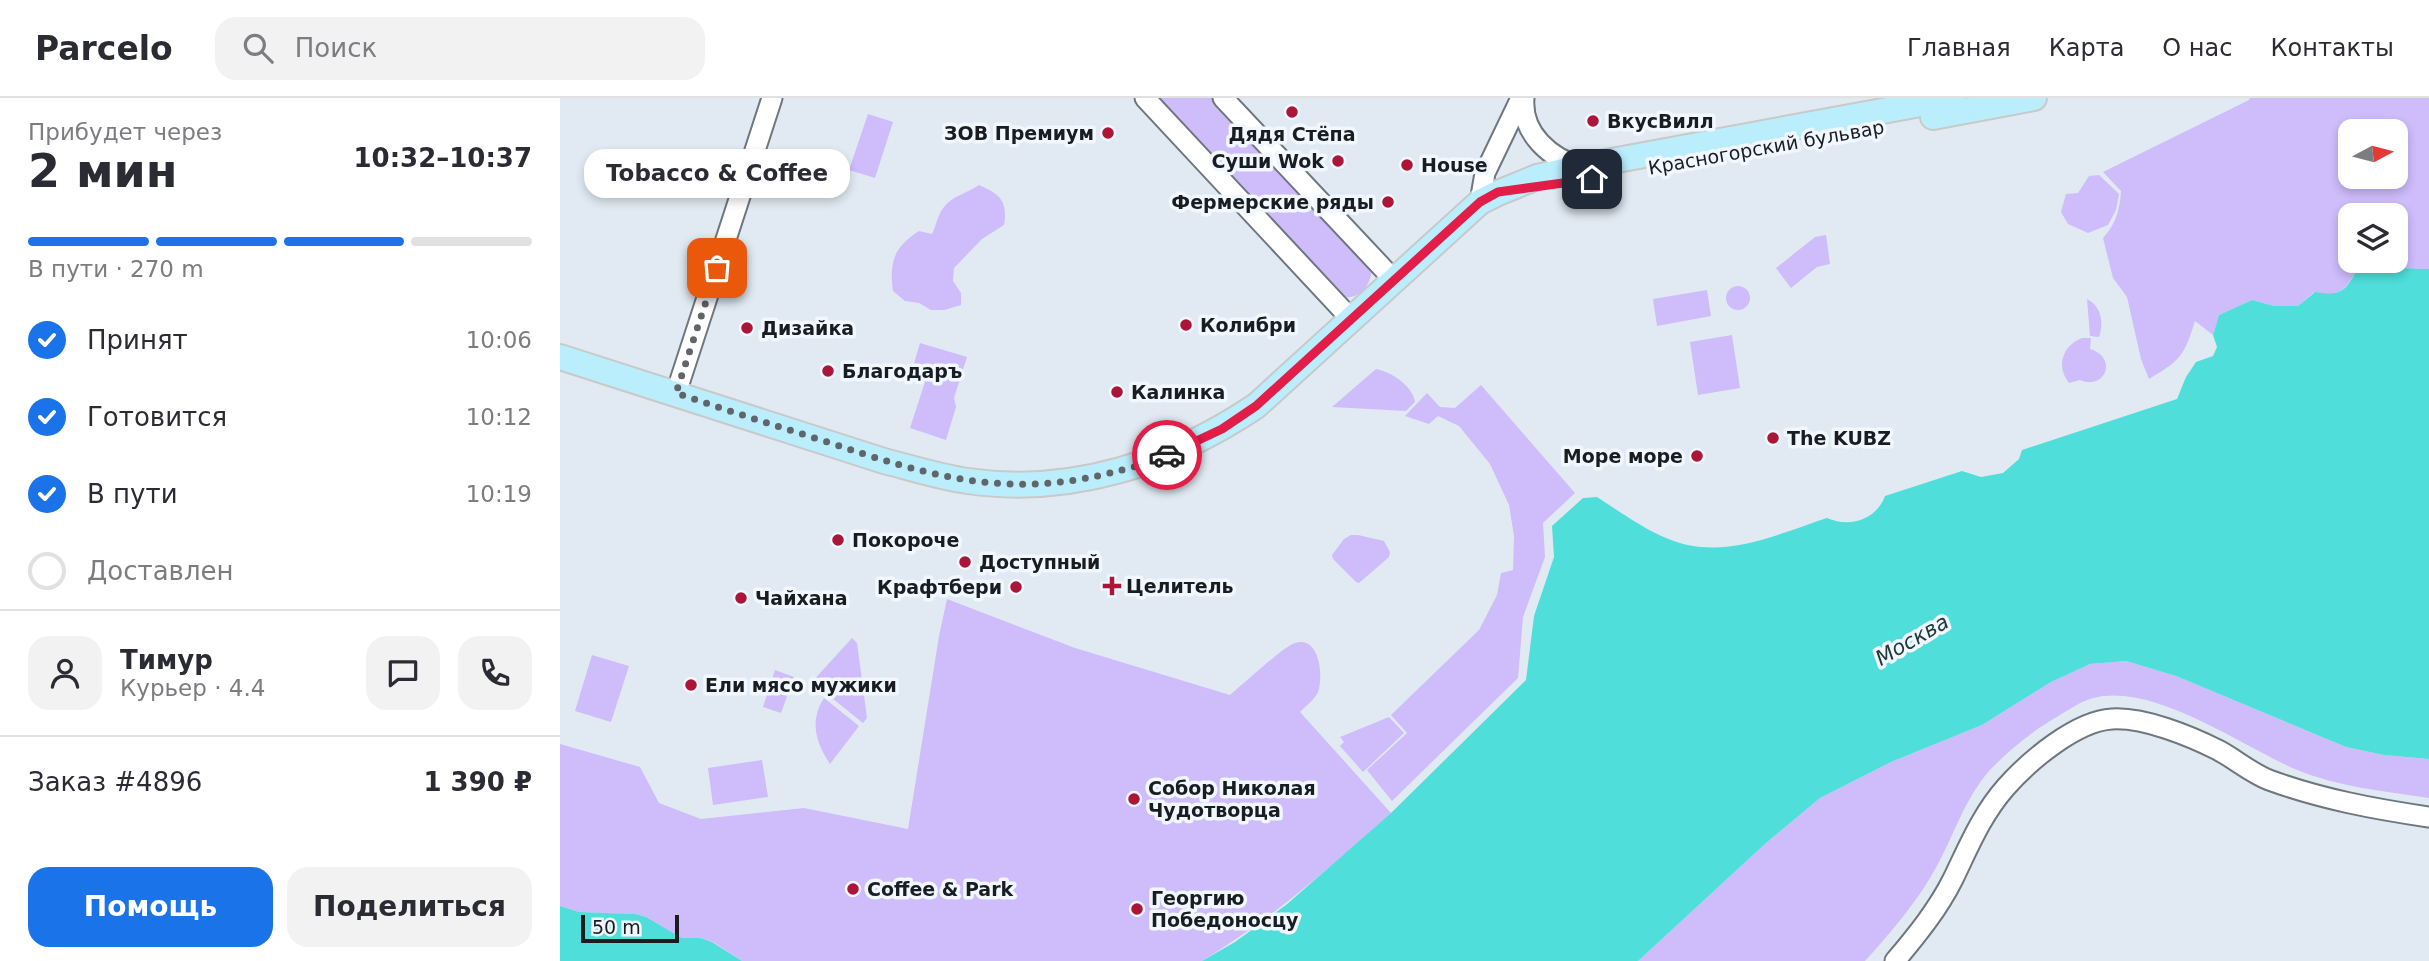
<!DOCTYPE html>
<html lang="ru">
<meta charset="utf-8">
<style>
:root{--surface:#fff;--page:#f2f2f3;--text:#2b2b33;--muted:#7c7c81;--line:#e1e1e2;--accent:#1a73e8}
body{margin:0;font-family:"DejaVu Sans",sans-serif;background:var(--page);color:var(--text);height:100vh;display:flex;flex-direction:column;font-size:26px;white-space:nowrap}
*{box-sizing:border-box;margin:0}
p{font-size:23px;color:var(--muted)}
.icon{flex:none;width:38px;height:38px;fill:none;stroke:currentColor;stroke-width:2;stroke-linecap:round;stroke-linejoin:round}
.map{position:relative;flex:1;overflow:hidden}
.details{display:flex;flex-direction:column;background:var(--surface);width:560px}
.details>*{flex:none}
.needle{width:46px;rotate:83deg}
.controls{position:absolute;left:1778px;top:21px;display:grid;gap:14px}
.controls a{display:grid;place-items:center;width:70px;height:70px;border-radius:14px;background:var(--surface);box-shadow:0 4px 10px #0003;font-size:35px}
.scale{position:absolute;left:21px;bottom:18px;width:98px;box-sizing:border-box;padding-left:7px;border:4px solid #1a1d20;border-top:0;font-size:19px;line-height:24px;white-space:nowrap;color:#1a1d20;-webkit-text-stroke:5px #f0f7fe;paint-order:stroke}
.pin{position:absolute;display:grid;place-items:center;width:60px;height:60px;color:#fff;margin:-30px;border-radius:14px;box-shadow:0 4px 10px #0006}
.courier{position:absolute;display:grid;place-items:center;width:70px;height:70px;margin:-35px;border:5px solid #e11d48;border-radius:50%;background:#fff;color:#222;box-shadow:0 2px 9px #0007}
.bubble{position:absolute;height:49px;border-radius:21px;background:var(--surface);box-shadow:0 4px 10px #0003;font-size:23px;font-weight:800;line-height:49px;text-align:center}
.headline em{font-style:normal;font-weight:800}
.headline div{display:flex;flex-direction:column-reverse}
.headline{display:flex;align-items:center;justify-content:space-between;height:119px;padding:0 28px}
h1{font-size:46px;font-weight:800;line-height:52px}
.bar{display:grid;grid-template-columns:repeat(4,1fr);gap:10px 7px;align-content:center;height:84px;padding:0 28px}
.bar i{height:9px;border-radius:5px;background:var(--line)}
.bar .on{background:var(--accent)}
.bar p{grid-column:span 4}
.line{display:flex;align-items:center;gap:18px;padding:0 28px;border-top:2px solid var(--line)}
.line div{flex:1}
.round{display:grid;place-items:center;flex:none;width:74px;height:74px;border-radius:21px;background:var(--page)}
ol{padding:0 28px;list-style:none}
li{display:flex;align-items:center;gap:21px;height:77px}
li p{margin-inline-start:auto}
li .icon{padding:7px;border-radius:50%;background:var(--accent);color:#fff;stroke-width:4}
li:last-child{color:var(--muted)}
li i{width:38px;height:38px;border:4px solid var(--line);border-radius:50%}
.action{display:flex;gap:14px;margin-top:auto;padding:14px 28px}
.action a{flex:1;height:80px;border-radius:21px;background:var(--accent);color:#fff;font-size:28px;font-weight:800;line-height:80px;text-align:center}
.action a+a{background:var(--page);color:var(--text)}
header{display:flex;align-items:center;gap:42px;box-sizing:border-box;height:98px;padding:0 35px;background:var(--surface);border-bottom:2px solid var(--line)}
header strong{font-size:33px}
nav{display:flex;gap:38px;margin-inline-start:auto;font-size:24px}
.search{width:490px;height:63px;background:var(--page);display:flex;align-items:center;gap:18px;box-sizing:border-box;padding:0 24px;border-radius:21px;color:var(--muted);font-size:26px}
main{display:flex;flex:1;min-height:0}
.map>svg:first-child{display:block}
</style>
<header>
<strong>Parcelo</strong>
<div class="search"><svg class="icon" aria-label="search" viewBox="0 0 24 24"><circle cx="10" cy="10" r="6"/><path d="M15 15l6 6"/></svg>Поиск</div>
<nav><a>Главная</a><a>Карта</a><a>О нас</a><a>Контакты</a></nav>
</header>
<main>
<section class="details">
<div class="headline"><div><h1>2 мин</h1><p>Прибудет через</p></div><em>10:32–10:37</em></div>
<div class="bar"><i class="on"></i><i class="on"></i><i class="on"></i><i></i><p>В пути · 270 m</p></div>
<ol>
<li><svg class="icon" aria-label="check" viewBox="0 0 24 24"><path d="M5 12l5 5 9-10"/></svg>Принят<p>10:06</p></li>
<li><svg class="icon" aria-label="check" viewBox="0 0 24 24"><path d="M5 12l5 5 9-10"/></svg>Готовится<p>10:12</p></li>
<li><svg class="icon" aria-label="check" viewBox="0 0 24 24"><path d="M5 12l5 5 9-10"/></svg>В пути<p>10:19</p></li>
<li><i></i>Доставлен</li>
</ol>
<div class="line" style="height:126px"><a class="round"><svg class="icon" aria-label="person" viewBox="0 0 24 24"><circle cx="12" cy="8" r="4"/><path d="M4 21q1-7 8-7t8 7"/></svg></a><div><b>Тимур</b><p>Курьер · 4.4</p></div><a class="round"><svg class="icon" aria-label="chat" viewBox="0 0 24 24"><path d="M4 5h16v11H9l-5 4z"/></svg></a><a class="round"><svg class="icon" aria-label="phone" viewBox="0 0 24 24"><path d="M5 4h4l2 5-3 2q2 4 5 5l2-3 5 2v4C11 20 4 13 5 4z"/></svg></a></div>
<div class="line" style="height:91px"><div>Заказ #4896</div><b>1 390 ₽</b></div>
<div class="action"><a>Помощь</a><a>Поделиться</a></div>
</section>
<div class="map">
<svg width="1869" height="863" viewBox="0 0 1869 863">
<rect width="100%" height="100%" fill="#e1eaf3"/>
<!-- green -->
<g fill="#cebcfb" fill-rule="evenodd">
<path d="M594,0H654L812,168C812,186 801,202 781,199Z"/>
<path d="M1690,0H1869V171L1809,169L1797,171C1785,194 1780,198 1754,194L1738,208H1714L1692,202L1659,217L1653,237L1635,223C1624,258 1621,262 1589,281L1581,261L1567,199L1553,180L1543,140C1556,126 1560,111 1561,93L1543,74L1689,2ZM1790,33H1836V79H1790ZM1790,117H1836V163H1790Z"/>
<polygon points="308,16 333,24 315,80 289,72"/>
<polygon points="1539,77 1559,96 1556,112 1548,127 1528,135 1508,126 1501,114 1506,96 1518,95 1529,78"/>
<path d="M419,87C440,96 448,103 444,127L422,141L394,170L393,183L401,195V207L384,212H371L359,205L345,203L333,193C329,164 334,149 359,133L372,136C376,128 378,116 384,109C392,98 408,95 419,87Z"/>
<polygon points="1266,137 1270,166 1257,169 1231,190 1216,170 1255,139"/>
<circle cx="1178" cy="200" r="12"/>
<polygon points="1147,192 1151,218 1097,228 1093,201"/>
<path d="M1527,201C1541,208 1544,224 1539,239L1530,238Z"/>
<polygon points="1172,237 1180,290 1138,297 1130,244"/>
<path d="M1522,240H1531L1530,251C1558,259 1546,293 1520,282L1509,285C1496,268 1502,248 1522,240Z"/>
<polygon points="360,245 407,259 394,300 396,309 386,342 350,330 365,284 350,279"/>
<path d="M816,271C831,274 852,287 855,304L846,313L772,309Z"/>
<polygon points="921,287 1015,395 983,425 985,459 963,519 958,580 832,703 807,672 847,635 831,617 919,532 937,497 941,475 953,472 954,438 949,407 930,366 899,328 878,318 869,326 845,318 867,295 880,309 895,310"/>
<polygon points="791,437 798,437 824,443 830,454 829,459 799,485 796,484 773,461 772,457 784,441"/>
<path d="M387,501L515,550L670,597C682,587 724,548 735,545C759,537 764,577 758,594C755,601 745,609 740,614L831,715C770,769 712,821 642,863H182L153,844L139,840H122L86,819L75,816L19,814L0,808V646L80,669L99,705L141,721L244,710L348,731L379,538Z"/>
<polygon points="292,540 297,545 307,620 303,625 252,584"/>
<polygon points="32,557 69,568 51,624 15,613"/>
<path d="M1566,563L1616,578L1786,649L1824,657L1869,661V700C1823,693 1778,689 1735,671C1680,647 1593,584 1533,600C1519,604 1507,613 1495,620C1471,634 1448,653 1429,673C1405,701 1395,734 1378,766C1359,802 1332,833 1305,863H1078L1206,745L1260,700L1331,664L1422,627L1491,584L1530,566Z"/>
<polygon points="215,572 234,579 221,615 203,609"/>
<path d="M264,600L299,628L270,666C256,645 249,623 264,600Z"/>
<polygon points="829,619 844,635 803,674 780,648 784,644 780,639"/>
<polygon points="202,662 208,699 153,707 148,670"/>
</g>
<!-- water -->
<g fill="#4fdeda">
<path d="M1809,169L1869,171V661L1824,657L1786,649L1616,578L1566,563L1530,566L1491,584L1422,627L1331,664L1260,700L1206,745L1078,863H642L675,844L726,807L831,715L966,582L974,518L994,459L992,428L1023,400L1037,399C1059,413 1082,430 1106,440C1160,464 1215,437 1267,420C1290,430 1316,422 1325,398L1402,373L1421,379L1443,375L1459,361L1462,352L1617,301L1626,279L1636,264L1653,258L1657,249L1653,237L1659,217L1692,202L1714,208H1738L1755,194C1780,198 1786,194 1797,171Z"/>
<polygon points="0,808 19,814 75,816 86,819 122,840 140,840 152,844 182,863 0,863"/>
</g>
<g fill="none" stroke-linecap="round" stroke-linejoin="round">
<!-- minor casing -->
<g stroke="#6e777e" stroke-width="23">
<g id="minor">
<polyline points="585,0 791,221"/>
<polyline points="663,0 833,181"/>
<path d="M964,0C961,35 990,61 1022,69"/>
<polyline points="920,104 925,75 961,0"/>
<polyline points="116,295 212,0"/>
<path d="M1335,863C1357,837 1378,811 1393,781C1409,748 1422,716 1446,689C1469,663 1516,623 1552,621C1584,619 1630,638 1658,652C1675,661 1691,675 1709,682C1761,701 1814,711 1869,719"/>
</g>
</g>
<!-- major casing -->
<g stroke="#c8c9c9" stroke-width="28">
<g id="major">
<polyline points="1373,19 1474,0"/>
<path d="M0,259L324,363C352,370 379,379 408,383C511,398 611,365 696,308L920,104L938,95L977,79L1030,67L1393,0"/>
</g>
</g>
<!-- minor -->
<use href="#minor" stroke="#fff" stroke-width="19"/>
<!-- major -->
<use href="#major" stroke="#bbeefd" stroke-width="24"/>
</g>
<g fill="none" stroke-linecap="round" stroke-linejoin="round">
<!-- done -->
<path stroke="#60656a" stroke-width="7" stroke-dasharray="0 12.6" d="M157,170L116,295C165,312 214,327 264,343C364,376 440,401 546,376C566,371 588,366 607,357"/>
<!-- route -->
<polyline stroke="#e11d48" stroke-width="9" points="607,357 662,331 696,308 920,104 938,94 1032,81"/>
</g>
<!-- markers -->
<g fill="#ab1537" stroke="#f0f7fe" stroke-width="2.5">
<circle cx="732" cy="14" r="7"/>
<circle cx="1033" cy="23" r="7"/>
<circle cx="548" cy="35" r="7"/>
<circle cx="778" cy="63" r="7"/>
<circle cx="847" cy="67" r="7"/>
<circle cx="828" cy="104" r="7"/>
<circle cx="626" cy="227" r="7"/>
<circle cx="187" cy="230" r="7"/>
<circle cx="268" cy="273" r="7"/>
<circle cx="557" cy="294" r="7"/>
<circle cx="1213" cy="340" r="7"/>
<circle cx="1137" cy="358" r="7"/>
<circle cx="278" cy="442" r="7"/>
<circle cx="405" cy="464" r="7"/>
<path d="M548.5 477.5h7v7h7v7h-7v7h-7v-7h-7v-7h7z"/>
<circle cx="456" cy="489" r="7"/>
<circle cx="181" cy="500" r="7"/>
<circle cx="131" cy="587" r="7"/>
<circle cx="574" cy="701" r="7"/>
<circle cx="293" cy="791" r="7"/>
<circle cx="577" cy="811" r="7"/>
</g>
<g text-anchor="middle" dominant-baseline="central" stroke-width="7" stroke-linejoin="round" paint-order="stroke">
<!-- poi labels -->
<g font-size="19" font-weight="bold" fill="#1a1d20" stroke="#f0f7fe" text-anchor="start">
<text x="1047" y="23">ВкусВилл</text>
<text x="534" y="35" text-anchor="end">ЗОВ Премиум</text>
<text x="732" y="36" text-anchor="middle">Дядя Стёпа</text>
<text x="764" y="63" text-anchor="end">Суши Wok</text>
<text x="861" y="67">House</text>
<text x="814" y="104" text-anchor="end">Фермерские ряды</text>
<text x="640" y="227">Колибри</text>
<text x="201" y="230">Дизайка</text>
<text x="282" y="273">Благодаръ</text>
<text x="571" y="294">Калинка</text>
<text x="1227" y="340">The KUBZ</text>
<text x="1123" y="358" text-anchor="end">Море море</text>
<text x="292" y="442">Покороче</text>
<text x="419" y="464">Доступный</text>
<text x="566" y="488">Целитель</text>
<text x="442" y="489" text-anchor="end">Крафтбери</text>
<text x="195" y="500">Чайхана</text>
<text x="145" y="587">Ели мясо мужики</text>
<text x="588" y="690">Собор Николая<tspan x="588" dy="22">Чудотворца</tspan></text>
<text x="307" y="791">Coffee &amp; Park</text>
<text x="591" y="800">Георгию<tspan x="591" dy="22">Победоносцу</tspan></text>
</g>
<!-- street labels -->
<g font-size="19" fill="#1a1d20" stroke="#f0f7fe">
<text transform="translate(1206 49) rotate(-10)">Красногорский бульвар</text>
</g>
<!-- water labels -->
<g font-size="21" font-style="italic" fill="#213938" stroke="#f0f7fe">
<text transform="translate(1352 542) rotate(-30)">Москва</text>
</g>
</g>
</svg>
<div class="controls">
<a><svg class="needle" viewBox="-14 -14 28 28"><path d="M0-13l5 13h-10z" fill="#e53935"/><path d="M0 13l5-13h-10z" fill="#7c7c81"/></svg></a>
<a><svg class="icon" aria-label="layers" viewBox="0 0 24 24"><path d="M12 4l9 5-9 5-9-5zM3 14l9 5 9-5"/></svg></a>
</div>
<div class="scale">50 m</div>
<div class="pin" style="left:157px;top:170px;background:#ea580c"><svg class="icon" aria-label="bag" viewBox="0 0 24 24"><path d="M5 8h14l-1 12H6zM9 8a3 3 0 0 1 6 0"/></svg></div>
<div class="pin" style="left:1032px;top:81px;background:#1f2937"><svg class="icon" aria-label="home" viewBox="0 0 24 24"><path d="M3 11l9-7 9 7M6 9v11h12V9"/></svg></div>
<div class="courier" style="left:607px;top:357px"><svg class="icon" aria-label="car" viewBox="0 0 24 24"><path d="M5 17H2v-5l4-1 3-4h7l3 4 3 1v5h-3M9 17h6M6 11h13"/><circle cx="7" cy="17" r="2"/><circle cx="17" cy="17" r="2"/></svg></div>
<div class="bubble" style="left:24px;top:51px;width:266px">Tobacco &amp; Coffee</div>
</div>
</main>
